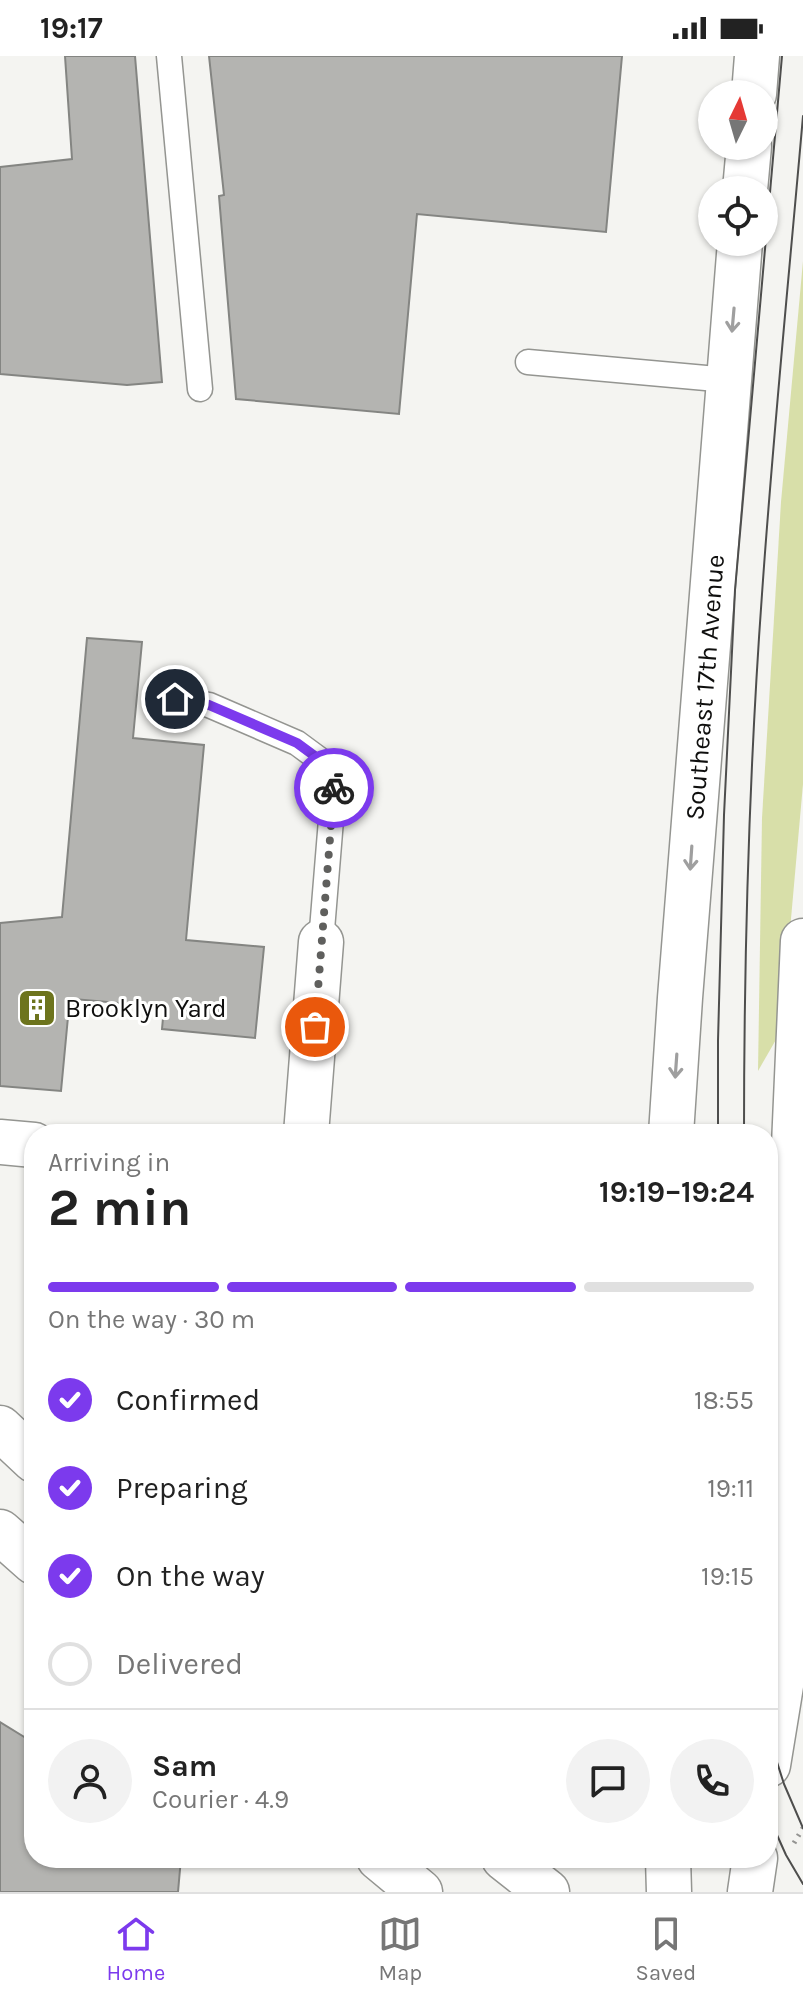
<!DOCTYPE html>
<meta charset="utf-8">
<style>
:root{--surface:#fff;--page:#f2f2f2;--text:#222;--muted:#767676;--line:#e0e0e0;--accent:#7c3aed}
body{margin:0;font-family:Karla,sans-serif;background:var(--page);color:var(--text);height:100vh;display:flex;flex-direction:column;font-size:30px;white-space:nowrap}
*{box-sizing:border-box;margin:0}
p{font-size:26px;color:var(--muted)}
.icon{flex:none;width:44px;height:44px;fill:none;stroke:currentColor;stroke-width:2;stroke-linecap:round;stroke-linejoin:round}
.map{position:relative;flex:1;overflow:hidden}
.sheet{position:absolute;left:24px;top:1068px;width:754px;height:744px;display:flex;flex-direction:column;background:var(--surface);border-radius:32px;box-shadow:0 2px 6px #0004}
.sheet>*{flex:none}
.needle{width:52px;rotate:5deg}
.fabs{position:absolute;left:698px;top:24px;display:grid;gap:16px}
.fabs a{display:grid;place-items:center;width:80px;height:80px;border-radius:50%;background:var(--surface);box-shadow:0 2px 6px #0004;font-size:40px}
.pin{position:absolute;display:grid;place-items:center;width:68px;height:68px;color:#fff;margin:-34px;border:4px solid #fff;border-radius:50%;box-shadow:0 2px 8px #0007}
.courier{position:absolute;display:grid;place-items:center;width:80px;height:80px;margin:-40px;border:6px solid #7c3aed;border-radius:50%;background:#fff;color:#222;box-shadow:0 2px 10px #0007}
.overview em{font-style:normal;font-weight:700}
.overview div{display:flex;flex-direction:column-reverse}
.overview{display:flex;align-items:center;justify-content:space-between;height:136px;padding:0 24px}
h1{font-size:52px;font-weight:700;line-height:60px}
.bar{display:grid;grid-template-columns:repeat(4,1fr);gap:12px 8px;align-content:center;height:96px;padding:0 24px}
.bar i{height:10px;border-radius:6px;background:var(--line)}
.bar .on{background:var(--accent)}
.bar p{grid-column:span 4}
.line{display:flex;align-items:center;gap:20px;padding:0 24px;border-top:2px solid var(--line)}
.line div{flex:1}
.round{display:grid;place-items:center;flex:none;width:84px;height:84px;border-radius:42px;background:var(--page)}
ol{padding:0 24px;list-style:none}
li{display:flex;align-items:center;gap:24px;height:88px}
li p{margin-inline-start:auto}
li .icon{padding:8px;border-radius:50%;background:var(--accent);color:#fff;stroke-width:4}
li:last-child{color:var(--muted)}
li i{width:44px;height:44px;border:4px solid var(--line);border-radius:50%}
.status{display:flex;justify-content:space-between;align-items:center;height:56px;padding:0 40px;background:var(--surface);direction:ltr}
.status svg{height:22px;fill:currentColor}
.menu{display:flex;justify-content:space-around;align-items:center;height:112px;border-top:2px solid var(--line);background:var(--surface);font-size:22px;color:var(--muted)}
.menu a{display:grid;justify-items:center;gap:4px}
.menu .on{color:var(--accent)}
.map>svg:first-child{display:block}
</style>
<div class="status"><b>19:17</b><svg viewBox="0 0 49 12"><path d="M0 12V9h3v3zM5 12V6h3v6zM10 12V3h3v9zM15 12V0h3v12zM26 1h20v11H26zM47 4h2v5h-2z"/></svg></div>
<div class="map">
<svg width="803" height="1836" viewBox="0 0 803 1836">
<rect width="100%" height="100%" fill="#f4f4f1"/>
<!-- green -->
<polygon fill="#d8dfa9" points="803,205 803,728 781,975 758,1015 762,762 781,446"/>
<!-- building -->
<g fill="#b4b4b1" stroke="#848582" stroke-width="2">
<polygon points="65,0 135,0 162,326 127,329 0,318 0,111 72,103"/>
<polygon points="209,0 622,0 606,176 417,158 399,358 236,343 219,140 224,139"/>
<polygon points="87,582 142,586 133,682 204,689 186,884 264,891 255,982 162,973 164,951 74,943 73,962 68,961 61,1035 0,1030 0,867 62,861"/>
<polygon points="0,1666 34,1687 34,1802 181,1802 178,1836 0,1836"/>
</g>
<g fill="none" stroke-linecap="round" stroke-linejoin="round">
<!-- lane casing -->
<g stroke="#949591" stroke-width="27">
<g id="lane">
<polyline points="169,0 200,333"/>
<polyline points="528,306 728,324"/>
<polyline points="175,643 209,649 297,687 335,715 321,886"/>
</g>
</g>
<!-- street casing -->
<g stroke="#949591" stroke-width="47">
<g id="street">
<polyline points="306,1078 321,886"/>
<polyline points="0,1086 34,1089"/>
</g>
</g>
<!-- secondary casing -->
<g stroke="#949591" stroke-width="47">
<g id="secondary">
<polyline points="754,38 757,0"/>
<polyline points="745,134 749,90"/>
<path id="s1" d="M671,1078L680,942L740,186"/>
<polyline points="768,1709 792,1562 794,1481 791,1373 793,1112 803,885"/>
<polyline points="668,1802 669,1836"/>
<polyline points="750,1836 755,1802"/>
</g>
</g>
<!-- highway casing -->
<g stroke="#949591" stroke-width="47">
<g id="highway">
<polyline points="0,1372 34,1404"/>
<polyline points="0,1476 34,1506"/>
<polyline points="379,1802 420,1836"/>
<polyline points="504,1802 547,1836"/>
</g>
</g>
<!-- path -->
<polyline stroke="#949492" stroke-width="5" stroke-dasharray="2 6" stroke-linecap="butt" points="794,1787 803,1772"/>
<!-- lane -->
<use href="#lane" stroke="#fff" stroke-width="24"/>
<!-- street -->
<use href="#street" stroke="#fff" stroke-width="44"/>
<!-- secondary -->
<use href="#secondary" stroke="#fff" stroke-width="44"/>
<!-- highway -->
<use href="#highway" stroke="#fff" stroke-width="44"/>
<!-- tram -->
<g stroke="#4e4e4d" stroke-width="2">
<polyline points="718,1078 718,985 724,759 735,534 782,0"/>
<path d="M744,1078C744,898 749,718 762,538C773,379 789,220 803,60"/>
<polyline points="768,1678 784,1728 803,1772"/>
<polyline points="768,1759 786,1799 803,1828"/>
</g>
</g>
<!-- one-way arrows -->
<defs><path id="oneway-shaft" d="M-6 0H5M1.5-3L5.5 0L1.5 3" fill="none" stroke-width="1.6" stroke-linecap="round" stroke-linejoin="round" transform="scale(2)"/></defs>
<g stroke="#9f9f9f">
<use href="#oneway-shaft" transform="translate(733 264) rotate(95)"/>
<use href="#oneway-shaft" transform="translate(691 802) rotate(94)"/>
<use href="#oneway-shaft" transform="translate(676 1010) rotate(94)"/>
</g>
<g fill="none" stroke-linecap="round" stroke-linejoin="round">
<!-- done -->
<polyline stroke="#5f5f5d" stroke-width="8" stroke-dasharray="0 14.4" points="315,971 334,732"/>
<!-- route -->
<polyline stroke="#7c3aed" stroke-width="10" points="175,643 209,649 297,687 335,715 334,732"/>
</g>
<!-- icons -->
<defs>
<g id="building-square" transform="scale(2)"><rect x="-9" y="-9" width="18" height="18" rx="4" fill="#6d741d" stroke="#fffffe"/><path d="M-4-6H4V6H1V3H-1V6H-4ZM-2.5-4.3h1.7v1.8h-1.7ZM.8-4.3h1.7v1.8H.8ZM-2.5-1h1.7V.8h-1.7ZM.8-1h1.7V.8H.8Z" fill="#fff"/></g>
</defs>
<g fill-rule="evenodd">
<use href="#building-square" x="37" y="952"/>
</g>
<g text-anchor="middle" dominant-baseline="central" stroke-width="6" stroke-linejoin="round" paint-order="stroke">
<!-- street labels -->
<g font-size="26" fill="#0f0f0e" stroke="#fffffe">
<text stroke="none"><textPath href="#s1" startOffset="448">Southeast 17th Avenue</textPath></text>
</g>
<!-- poi labels -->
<g font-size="26" fill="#0f0f0e" stroke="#fffffe" text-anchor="start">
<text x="65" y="952">Brooklyn Yard</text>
</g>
</g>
</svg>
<div class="fabs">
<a><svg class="needle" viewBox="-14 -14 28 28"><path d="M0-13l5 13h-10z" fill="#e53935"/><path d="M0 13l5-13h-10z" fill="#767676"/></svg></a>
<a><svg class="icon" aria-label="locate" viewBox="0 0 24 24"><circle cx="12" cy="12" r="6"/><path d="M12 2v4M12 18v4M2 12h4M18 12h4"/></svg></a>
</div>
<div class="pin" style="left:315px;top:971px;background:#ea580c"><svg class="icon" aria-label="bag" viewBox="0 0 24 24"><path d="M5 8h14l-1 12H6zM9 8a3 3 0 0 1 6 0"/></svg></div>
<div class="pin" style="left:175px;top:643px;background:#1f2937"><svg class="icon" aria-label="home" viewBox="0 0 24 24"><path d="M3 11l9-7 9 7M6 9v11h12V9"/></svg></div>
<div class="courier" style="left:334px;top:732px"><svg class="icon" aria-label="bike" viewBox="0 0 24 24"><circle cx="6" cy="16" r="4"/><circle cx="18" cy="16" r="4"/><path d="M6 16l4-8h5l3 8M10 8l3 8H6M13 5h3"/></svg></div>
<section class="sheet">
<div class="overview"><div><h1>2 min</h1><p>Arriving in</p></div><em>19:19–19:24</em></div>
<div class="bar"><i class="on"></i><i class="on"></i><i class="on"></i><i></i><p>On the way · 30 m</p></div>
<ol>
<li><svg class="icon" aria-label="check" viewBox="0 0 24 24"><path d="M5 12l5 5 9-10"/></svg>Confirmed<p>18:55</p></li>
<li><svg class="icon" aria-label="check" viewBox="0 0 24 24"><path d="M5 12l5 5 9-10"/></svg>Preparing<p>19:11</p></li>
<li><svg class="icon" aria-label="check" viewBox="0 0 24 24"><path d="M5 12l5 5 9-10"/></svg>On the way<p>19:15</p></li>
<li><i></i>Delivered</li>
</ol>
<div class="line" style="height:144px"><a class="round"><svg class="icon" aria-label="person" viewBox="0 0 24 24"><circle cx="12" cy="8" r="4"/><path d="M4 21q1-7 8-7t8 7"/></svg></a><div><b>Sam</b><p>Courier · 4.9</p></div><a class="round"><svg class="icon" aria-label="chat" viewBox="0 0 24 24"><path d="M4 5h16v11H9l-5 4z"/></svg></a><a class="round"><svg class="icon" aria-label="phone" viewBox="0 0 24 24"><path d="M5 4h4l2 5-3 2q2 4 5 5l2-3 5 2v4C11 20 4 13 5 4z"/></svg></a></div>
</section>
</div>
<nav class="menu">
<a class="on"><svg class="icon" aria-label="home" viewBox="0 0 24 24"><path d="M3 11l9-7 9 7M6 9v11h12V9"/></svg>Home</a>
<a><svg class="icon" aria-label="map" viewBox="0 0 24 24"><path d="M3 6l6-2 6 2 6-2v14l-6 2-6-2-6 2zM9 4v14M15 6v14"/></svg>Map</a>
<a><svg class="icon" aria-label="saved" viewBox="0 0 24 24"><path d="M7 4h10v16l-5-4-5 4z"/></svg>Saved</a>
</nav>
